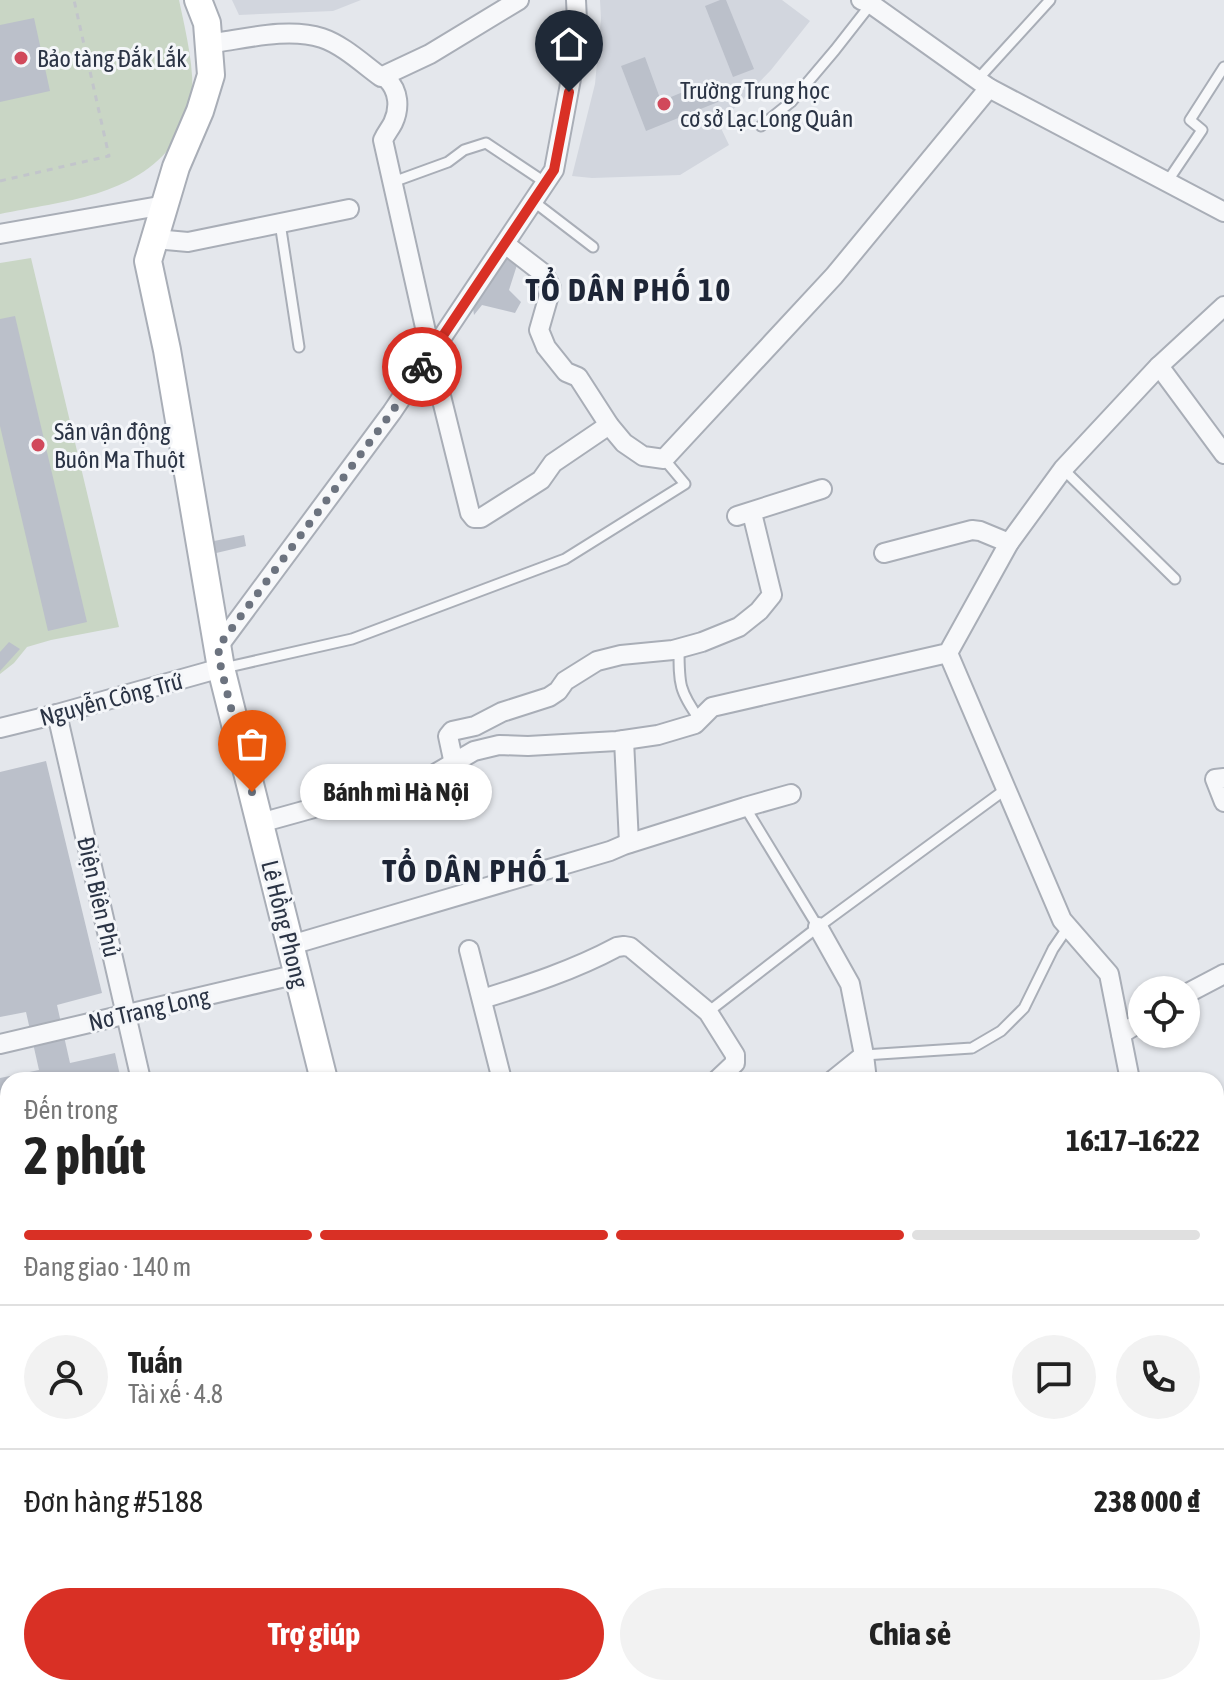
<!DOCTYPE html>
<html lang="vi">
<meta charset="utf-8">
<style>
:root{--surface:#fff;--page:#f2f2f2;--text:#222;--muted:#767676;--line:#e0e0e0;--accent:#d93025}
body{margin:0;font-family:"Asap Condensed",sans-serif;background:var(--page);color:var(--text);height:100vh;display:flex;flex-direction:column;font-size:30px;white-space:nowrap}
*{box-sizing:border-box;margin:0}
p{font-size:26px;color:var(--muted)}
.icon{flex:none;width:44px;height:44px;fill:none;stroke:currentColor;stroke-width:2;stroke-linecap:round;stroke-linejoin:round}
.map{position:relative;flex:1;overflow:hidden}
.panel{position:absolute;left:0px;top:1072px;width:1224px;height:624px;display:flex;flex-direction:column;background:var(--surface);border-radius:24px 24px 0 0;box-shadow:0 2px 6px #0004}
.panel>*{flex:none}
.fabs{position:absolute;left:1128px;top:976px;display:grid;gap:16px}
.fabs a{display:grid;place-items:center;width:72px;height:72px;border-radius:50%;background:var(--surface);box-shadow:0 2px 6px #0004;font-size:40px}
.pin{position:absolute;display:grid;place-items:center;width:68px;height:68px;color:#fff;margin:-82px -34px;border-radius:50% 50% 50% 0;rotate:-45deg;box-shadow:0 0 8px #0007}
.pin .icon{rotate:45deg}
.courier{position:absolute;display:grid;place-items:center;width:80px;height:80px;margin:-40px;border:6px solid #d93025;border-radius:50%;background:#fff;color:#222;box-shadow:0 2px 10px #0007}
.bubble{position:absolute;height:56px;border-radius:28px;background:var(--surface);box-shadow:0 2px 6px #0004;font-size:26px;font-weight:700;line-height:56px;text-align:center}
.overview em{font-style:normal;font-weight:700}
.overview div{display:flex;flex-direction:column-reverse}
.overview{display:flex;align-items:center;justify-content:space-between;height:136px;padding:0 24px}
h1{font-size:52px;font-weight:700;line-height:60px}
.bar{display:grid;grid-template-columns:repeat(4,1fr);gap:12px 8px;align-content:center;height:96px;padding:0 24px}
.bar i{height:10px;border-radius:6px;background:var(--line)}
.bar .on{background:var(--accent)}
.bar p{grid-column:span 4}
.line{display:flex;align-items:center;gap:20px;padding:0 24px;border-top:2px solid var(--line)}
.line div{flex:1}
.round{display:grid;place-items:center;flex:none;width:84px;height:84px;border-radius:42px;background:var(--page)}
.primary-button{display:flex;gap:16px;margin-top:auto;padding:16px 24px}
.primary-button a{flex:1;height:92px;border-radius:48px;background:var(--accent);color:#fff;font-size:32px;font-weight:700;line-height:92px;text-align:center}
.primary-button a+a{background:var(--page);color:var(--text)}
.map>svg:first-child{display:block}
</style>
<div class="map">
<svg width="1224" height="1696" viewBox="0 0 1224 1696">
<rect width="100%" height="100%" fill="#e4e7ec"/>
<!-- built -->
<g fill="#d2d6de">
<polygon points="232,0 361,0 333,11 239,15"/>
<polygon points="600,0 782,0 810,21 771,70 719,124 729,145 680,175 592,178 572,176 595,84 601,19"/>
<polygon points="1224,1295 1224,1381 1216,1382 1216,1296"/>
</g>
<!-- green -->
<g fill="#c9d6c5">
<path d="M0,0H179C186,33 195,69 192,103C191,116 183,131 175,141C135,197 63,201 0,214Z"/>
<polygon points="31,258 119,627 51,640 27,647 14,663 0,674 0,263"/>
</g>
<!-- building -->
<g fill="#bbc0ca">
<polygon points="720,0 726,0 754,69 733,77 705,6"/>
<polygon points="34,18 50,91 0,102 0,25"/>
<polygon points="645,57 661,101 710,81 718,102 646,131 621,66"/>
<polygon points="506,254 517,265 509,290 521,302 515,313 482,305 474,315 471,294"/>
<polygon points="15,316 87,622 48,631 0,426 0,319"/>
<polygon points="244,535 246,546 212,554 209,542"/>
<polygon points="9,642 20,649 0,671 0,652"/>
<polygon points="46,761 102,993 57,1005 70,1063 115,1053 121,1080 8,1080 7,1136 0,1106 0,1078 39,1070 26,1012 0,1017 0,772"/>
<polygon points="8,1479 8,1504 0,1505 0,1481"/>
<polygon points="0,1527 8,1553 8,1570 0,1572"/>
</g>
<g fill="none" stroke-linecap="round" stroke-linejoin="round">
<!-- lane casing -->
<g stroke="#a9aeb7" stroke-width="13">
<g id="lane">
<polyline points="978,79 1050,0"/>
<polyline points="761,126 791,102 835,50 871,4"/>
<polyline points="393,182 448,162 464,150 486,143 546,183"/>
<polyline points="1167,182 1202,130 1190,120 1224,67"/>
<polyline points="533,201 593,247"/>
<polyline points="280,223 299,347"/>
<polyline points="1063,469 1175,579"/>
<path d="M679,649C679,684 679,691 700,720"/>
<polyline points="224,668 352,639 565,559 685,484 664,459"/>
<polyline points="745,807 818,927"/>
<polyline points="708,1012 818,927 1006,789"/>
<polyline points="864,1055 972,1048 1001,1031 1024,1008 1053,949 1068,927"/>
<polyline points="1216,1452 1224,1486"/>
</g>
</g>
<!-- street casing -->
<g stroke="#a9aeb7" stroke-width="22">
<g id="street">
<polyline points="861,0 871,4 989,88 1224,212"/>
<path d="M220,42C252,37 291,28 322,38C343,45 363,64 381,77L430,54L519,0"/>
<path d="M387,79C399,91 400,108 393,123C390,129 386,133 383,140L431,354"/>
<polyline points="0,234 165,205"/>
<polyline points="155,239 188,242 349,209"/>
<polyline points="505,244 544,274 551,288 539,330 546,347 566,372 578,377 609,425 624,443 643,456 664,459 834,276 989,88"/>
<polyline points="1159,366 1224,454"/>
<polyline points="440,392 470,513 474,518 481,518 541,480 553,463 609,425"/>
<polyline points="737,516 822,489"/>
<polyline points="884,553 972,530 980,531 1009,543"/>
<polyline points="218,647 392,412 554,170 578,41 576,0"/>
<polyline points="948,653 1062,920 1109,974 1130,1080"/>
<polyline points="57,714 141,1080"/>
<polyline points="0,728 57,714 221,668"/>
<polyline points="624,740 629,843"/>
<polyline points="454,764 448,736 452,731 475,726 502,712 549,697 558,691 565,681 597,661 621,655 673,650 702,642 739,627 759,611 772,595 752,513"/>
<polyline points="1224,778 1215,779 1224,802"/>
<polyline points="260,823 433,775 474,751 499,745 528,746 617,741 658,735 695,724 712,707 948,653 1009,543 1063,469 1159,366 1224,306"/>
<polyline points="818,927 850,984 864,1055 867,1080"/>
<polyline points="291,945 610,851 624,845 745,807 791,794"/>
<polyline points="469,950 502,1080"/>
<polyline points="1186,994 1224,974"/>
<path d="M482,999C528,985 574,970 617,947L624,946L630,947L708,1012L735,1055V1063L717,1080"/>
<polyline points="1121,1034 1142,1021"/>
<polyline points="0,1044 298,974"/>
<polyline points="833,1080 864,1055"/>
<polyline points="0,1206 8,1240"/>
<polyline points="1216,1212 1224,1210"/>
<polyline points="0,1363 8,1361"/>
<polyline points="110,1688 112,1696"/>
<polyline points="279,1688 281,1696"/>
<polyline points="641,1688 642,1696"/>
<polyline points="810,1688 812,1696"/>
<polyline points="971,1688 972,1696"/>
<polyline points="1142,1688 1145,1696"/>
</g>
</g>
<!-- secondary casing -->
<g stroke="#a9aeb7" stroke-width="30">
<g id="secondary">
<polyline points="198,0 207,23 211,75 200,111 176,167 148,261 167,350 221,668 324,1080"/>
<polyline points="469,1688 471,1696"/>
</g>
</g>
<!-- primary casing -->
<g stroke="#a3abb8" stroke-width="32">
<g id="primary">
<polyline points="1216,1411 1224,1409"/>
<polyline points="0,1688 8,1686"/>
</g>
</g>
<!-- path -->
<polyline stroke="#c2c5cb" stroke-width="3" stroke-dasharray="6 6" stroke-linecap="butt" points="0,181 109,156 74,0"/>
<!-- lane -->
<use href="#lane" stroke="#f7f8fa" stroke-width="9"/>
<!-- street -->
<use href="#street" stroke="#f7f8fa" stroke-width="18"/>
<!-- secondary -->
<use href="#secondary" stroke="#fff" stroke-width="26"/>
<!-- primary -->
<use href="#primary" stroke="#fff" stroke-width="28"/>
</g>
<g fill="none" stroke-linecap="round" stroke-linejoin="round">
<!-- done -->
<polyline stroke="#6c737f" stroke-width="8" stroke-dasharray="0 14.4" points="252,792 221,668 218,647 392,412 422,367"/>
<!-- route -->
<polyline stroke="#d93025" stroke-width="10" points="422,367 554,170 569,92"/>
</g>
<!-- markers -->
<g fill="#d1495b" stroke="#f4f6f9" stroke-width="3">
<circle cx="21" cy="58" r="8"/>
<circle cx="664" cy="104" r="8"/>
<circle cx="38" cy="445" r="8"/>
</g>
<g text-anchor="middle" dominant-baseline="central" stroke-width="6" stroke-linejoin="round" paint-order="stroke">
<!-- poi labels -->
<g font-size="24" fill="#2b3445" stroke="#f4f6f9" text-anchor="start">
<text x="37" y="58">Bảo tàng Đắk Lắk</text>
<text x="680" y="90">Trường Trung học<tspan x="680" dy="28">cơ sở Lạc Long Quân</tspan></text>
<text x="54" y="431">Sân vận động<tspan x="54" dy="28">Buôn Ma Thuột</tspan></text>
</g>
<!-- street labels -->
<g font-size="24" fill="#2b3445" stroke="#f4f6f9">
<text transform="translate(111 699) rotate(-15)">Nguyễn Công Trứ</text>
<text transform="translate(99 897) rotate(77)">Điện Biên Phủ</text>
<text transform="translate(285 924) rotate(76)">Lê Hồng Phong</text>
<text transform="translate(149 1009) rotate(-13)">Nơ Trang Long</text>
</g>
<!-- district labels -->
<g font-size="32" font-weight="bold" letter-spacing="2" fill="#1d2536" stroke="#f4f6f9">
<text x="629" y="289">TỔ DÂN PHỐ 10</text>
<text x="477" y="870">TỔ DÂN PHỐ 1</text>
</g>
</g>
</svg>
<div class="fabs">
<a><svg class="icon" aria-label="locate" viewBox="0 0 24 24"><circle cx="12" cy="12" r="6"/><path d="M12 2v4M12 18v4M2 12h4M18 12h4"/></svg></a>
</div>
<div class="pin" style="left:252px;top:792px;background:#ea580c"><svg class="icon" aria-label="bag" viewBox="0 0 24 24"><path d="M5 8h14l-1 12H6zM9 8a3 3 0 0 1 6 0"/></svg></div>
<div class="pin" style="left:569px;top:92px;background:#1f2937"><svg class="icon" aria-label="home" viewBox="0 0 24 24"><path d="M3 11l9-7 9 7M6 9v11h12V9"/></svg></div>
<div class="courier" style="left:422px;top:367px"><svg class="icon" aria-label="bike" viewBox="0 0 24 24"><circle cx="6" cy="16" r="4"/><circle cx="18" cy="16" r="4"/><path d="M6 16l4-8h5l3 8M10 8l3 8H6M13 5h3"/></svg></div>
<div class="bubble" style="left:300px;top:764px;width:192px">Bánh mì Hà Nội</div>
<section class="panel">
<div class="overview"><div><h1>2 phút</h1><p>Đến trong</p></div><em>16:17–16:22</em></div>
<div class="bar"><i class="on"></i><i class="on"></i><i class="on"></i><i></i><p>Đang giao · 140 m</p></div>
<div class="line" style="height:144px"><a class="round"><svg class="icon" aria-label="person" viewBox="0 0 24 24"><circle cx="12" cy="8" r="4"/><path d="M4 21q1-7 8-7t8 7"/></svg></a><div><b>Tuấn</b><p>Tài xế · 4.8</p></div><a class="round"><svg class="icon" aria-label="chat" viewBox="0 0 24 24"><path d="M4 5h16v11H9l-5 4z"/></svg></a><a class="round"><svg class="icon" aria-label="phone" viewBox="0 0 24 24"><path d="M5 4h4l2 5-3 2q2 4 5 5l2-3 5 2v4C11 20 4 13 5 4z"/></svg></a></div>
<div class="line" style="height:104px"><div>Đơn hàng #5188</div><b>238 000 ₫</b></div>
<div class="primary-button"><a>Trợ giúp</a><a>Chia sẻ</a></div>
</section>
</div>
